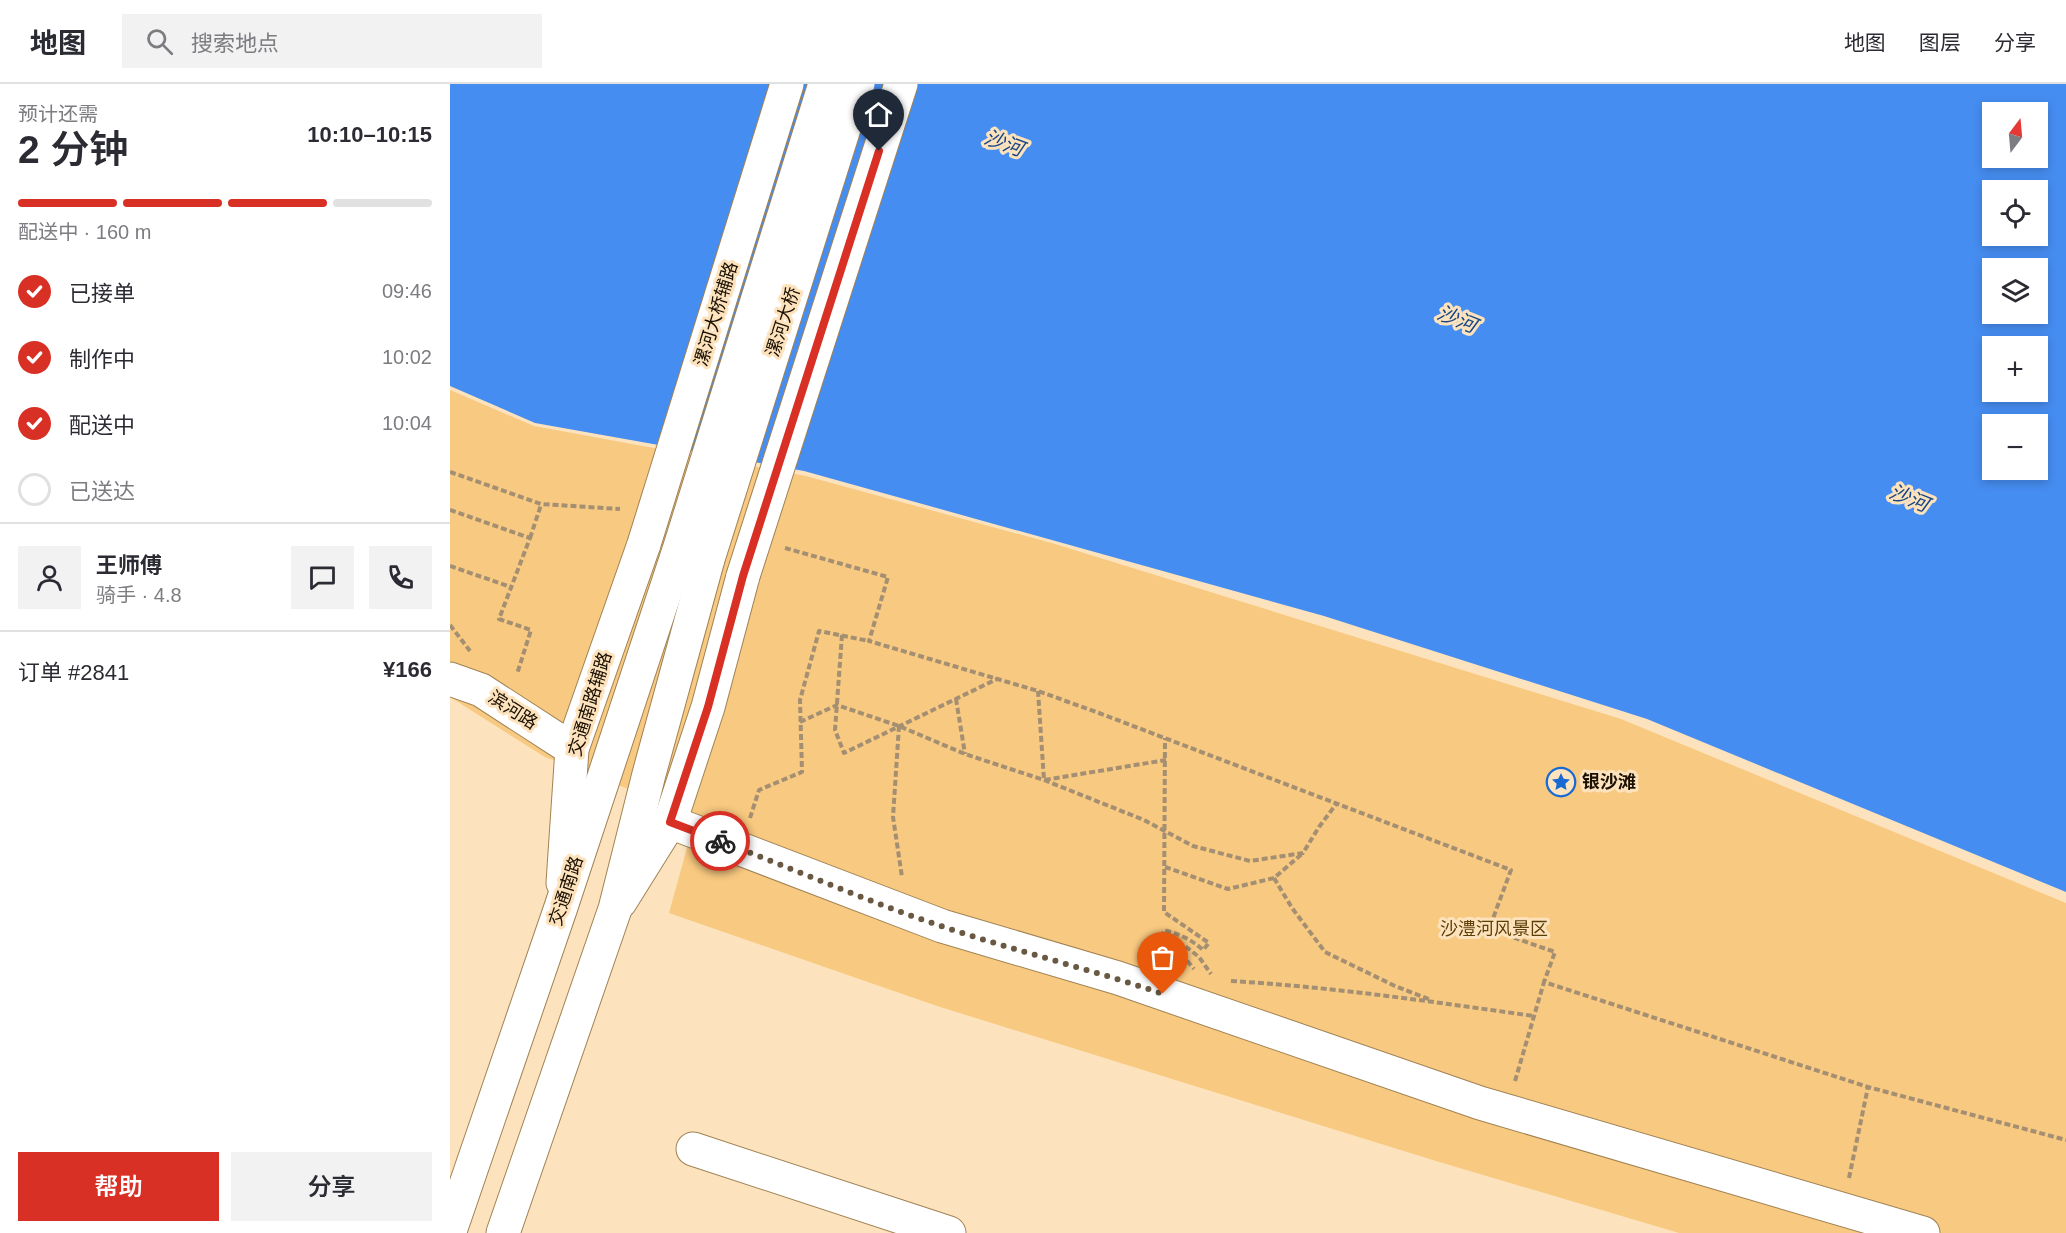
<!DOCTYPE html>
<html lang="zh">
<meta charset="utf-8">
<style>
:root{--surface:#fff;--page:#f2f2f3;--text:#2b2b33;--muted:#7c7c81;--line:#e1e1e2;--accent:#d93025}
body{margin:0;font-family:Helvetica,"Noto Sans SC",sans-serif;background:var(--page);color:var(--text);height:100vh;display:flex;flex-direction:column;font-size:22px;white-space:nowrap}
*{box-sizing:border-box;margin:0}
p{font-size:20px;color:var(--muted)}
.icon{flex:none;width:33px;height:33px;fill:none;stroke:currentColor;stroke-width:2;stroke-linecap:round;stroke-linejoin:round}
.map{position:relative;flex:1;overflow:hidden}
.details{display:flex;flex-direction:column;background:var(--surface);width:450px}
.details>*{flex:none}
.needle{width:39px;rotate:16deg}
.controls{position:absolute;left:1532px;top:18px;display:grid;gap:12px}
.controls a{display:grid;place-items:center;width:66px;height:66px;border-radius:0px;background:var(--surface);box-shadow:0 3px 9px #0003;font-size:30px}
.pin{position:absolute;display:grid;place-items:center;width:51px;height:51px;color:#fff;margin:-62px -26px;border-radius:50% 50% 50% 0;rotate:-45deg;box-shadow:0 0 6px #0007}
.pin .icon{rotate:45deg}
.courier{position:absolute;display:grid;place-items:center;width:60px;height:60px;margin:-30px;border:4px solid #d93025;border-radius:50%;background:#fff;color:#222;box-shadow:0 2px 8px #0007}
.headline em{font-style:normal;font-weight:600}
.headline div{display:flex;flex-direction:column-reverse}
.headline{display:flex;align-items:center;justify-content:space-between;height:102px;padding:0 18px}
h1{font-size:39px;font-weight:600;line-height:45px}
.bar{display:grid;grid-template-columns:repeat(4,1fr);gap:9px 6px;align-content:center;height:72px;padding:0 18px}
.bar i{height:8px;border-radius:4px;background:var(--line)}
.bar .selected{background:var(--accent)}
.bar p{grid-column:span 4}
.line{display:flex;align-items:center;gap:15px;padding:0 18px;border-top:2px solid var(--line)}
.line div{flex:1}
.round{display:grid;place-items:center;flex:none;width:63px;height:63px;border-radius:0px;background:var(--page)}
ol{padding:0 18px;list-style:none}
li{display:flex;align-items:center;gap:18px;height:66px}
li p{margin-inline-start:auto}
li .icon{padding:6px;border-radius:50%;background:var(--accent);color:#fff;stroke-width:4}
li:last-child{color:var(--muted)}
li i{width:33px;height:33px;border:3px solid var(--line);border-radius:50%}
.primary-button{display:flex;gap:12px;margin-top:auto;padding:12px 18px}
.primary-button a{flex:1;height:69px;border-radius:0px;background:var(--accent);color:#fff;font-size:24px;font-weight:600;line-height:69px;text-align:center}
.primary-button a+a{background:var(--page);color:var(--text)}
header{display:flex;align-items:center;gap:36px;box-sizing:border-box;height:84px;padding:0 30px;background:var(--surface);border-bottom:2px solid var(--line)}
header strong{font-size:28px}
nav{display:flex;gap:33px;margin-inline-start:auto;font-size:21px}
.search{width:420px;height:54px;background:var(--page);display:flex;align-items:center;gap:15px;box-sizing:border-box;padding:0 21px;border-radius:0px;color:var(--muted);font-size:22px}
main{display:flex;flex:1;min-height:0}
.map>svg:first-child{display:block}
</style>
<header>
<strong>地图</strong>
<div class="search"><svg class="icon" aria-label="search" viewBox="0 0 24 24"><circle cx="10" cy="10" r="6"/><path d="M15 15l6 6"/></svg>搜索地点</div>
<nav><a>地图</a><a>图层</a><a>分享</a></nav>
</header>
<main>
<section class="details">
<div class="headline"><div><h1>2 分钟</h1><p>预计还需</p></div><em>10:10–10:15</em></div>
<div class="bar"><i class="selected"></i><i class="selected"></i><i class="selected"></i><i></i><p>配送中 · 160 m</p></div>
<ol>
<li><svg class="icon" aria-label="check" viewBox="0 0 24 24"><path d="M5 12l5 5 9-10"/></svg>已接单<p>09:46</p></li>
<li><svg class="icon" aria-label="check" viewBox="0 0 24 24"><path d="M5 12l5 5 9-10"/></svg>制作中<p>10:02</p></li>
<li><svg class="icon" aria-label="check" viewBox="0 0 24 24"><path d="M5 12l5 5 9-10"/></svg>配送中<p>10:04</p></li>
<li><i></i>已送达</li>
</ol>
<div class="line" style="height:108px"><a class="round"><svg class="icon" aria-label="person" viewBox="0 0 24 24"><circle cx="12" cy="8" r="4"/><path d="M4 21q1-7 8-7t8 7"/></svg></a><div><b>王师傅</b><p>骑手 · 4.8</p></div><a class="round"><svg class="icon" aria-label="chat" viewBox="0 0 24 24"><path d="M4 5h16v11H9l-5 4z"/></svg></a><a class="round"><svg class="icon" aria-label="phone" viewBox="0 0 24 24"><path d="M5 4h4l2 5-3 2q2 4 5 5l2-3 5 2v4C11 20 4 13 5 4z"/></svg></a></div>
<div class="line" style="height:78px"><div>订单 #2841</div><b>¥166</b></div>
<div class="primary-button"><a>帮助</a><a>分享</a></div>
</section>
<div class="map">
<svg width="1616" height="1149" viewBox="0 0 1616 1149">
<rect width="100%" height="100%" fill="#fde3bd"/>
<!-- green -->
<polygon fill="#f8c980" points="0,306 84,342 356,392 605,460 1171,635 1616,819 1616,1149 1229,1149 986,1077 487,922 219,829 246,731 95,673 0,613"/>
<!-- water -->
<path fill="#468df1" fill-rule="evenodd" d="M0,0H1616V808L1197,635L874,532L354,387L85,339L0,302ZM1542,28H1587V74H1542ZM1542,106H1587V152H1542ZM1542,184H1587V230H1542ZM1542,262H1587V308H1542ZM1542,340H1587V386H1542Z"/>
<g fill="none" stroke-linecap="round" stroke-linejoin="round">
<!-- minor casing -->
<g stroke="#a08254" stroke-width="35">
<g id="minor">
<polyline points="0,595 31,606 122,665"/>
<polyline points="220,738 492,842 668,894 1030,1019 1473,1149"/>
<polyline points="113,799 122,665 194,460"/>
<polyline points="170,818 220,738 258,623 293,492"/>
<polyline points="243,1065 499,1149"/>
</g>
</g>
<!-- secondary casing -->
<g stroke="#a08254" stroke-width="35">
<g id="secondary">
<polyline points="0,1147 111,823 229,466"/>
<polyline points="53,1149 165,825 199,690 258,475"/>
</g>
</g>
<!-- path -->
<g stroke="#a48f73" stroke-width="4" stroke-dasharray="6 3" stroke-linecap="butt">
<polyline points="0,388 91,420 170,425"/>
<polyline points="0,426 80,454 49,535 81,546 67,590"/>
<polyline points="80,454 91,421"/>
<polyline points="335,464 438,493 419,557 588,607 649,629 1061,786 1039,845 1105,868 1094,898"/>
<polyline points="0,482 61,503"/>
<polyline points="0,541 20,567"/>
<polyline points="392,551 385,646 394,669 547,595"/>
<polyline points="588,607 594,696 716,676"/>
<polyline points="506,615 515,670"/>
<polyline points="350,638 387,621 449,642 515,670 594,696 694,736 743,762 800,777 853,769 869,743 887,719"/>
<polyline points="449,642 443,733 452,793"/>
<polyline points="300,734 309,706 352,688 350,616 369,547 419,557"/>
<polyline points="715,783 778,805 824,794 853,769"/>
<polyline points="824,794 842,824 875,868 945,902 981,916"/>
<polyline points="710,854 735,862 749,873 761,890"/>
<path d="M709,862L714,846C729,850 741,855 753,866L759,859L714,828L715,654"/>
<polyline points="705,874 709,862 734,873 744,885"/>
<path d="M781,897C883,903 984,918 1084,932"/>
<polyline points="1065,997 1094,898 1418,1003 1616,1056"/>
<polyline points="1399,1094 1418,1003"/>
</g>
<!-- minor -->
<use href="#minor" stroke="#fff" stroke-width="33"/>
<!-- secondary -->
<use href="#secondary" stroke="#fff" stroke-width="33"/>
<!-- minor-bridge casing -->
<g stroke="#a08254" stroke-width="35" stroke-linecap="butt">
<g id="minor-bridge">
<polyline points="194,460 337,0"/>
<polyline points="293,492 451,0"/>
</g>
</g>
<!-- secondary-bridge casing -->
<g stroke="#a08254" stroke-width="35" stroke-linecap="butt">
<g id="secondary-bridge">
<polyline points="229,466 375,0"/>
<polyline points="258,475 408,0"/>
</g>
</g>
<!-- minor-bridge -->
<use href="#minor-bridge" stroke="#fff" stroke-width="33"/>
<!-- secondary-bridge -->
<use href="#secondary-bridge" stroke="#fff" stroke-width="33"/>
</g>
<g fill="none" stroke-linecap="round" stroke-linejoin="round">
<!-- done -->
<path stroke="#695943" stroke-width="6" stroke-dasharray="0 10.8" d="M270,757C344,785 416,817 491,842C565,867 640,885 713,910"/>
<!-- route -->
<polyline stroke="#d93025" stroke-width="8" points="270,757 220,738 258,623 293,492 429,67"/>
</g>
<!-- icons -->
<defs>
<g id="sight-ring" transform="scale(1.5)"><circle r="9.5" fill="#fde3bd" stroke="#176ad4" stroke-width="1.5"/><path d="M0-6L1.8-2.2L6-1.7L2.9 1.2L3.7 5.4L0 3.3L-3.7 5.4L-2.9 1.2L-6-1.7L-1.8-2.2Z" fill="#176ad4"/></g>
</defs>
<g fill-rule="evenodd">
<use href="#sight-ring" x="1111" y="698"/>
</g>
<g text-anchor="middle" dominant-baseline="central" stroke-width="6" stroke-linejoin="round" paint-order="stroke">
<!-- street labels -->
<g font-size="18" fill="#1a0f01" stroke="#fde3bd">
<text transform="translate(266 230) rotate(-73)">漯河大桥辅路</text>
<text transform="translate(333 238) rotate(-72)">漯河大桥</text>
<text transform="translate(140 620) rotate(-73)">交通南路辅路</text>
<text transform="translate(63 626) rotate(33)">滨河路</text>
<text transform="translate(116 807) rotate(-72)">交通南路</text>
</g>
<!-- poi labels -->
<g font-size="18" font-weight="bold" fill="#1a0f01" stroke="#fde3bd" text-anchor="start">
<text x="1132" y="698">银沙滩</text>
</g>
<!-- park labels -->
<g font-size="18" fill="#5c3f06" stroke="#fde3bd">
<text x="1044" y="845">沙澧河风景区</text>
</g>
<!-- water labels -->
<g font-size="20" font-style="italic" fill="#174685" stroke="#fde3bd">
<text transform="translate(554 59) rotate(20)">沙河</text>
<text transform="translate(1007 235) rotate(22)">沙河</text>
<text transform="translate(1459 414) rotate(22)">沙河</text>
</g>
</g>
</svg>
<div class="controls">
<a><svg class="needle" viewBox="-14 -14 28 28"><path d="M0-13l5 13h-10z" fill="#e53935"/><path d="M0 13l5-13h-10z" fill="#7c7c81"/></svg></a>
<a><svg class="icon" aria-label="locate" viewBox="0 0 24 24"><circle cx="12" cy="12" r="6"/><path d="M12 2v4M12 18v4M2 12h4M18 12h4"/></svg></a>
<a><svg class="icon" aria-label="layers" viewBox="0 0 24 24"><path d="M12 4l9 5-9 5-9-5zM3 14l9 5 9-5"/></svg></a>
<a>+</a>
<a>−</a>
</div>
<div class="pin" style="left:713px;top:910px;background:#ea580c"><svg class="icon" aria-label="bag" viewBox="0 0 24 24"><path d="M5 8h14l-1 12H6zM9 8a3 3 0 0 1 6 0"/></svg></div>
<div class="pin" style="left:429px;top:67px;background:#1f2937"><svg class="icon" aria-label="home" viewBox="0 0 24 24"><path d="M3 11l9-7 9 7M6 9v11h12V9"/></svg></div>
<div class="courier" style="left:270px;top:757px"><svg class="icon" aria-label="bike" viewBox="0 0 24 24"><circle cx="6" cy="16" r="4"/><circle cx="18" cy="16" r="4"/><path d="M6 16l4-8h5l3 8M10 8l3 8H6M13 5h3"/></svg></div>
</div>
</main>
